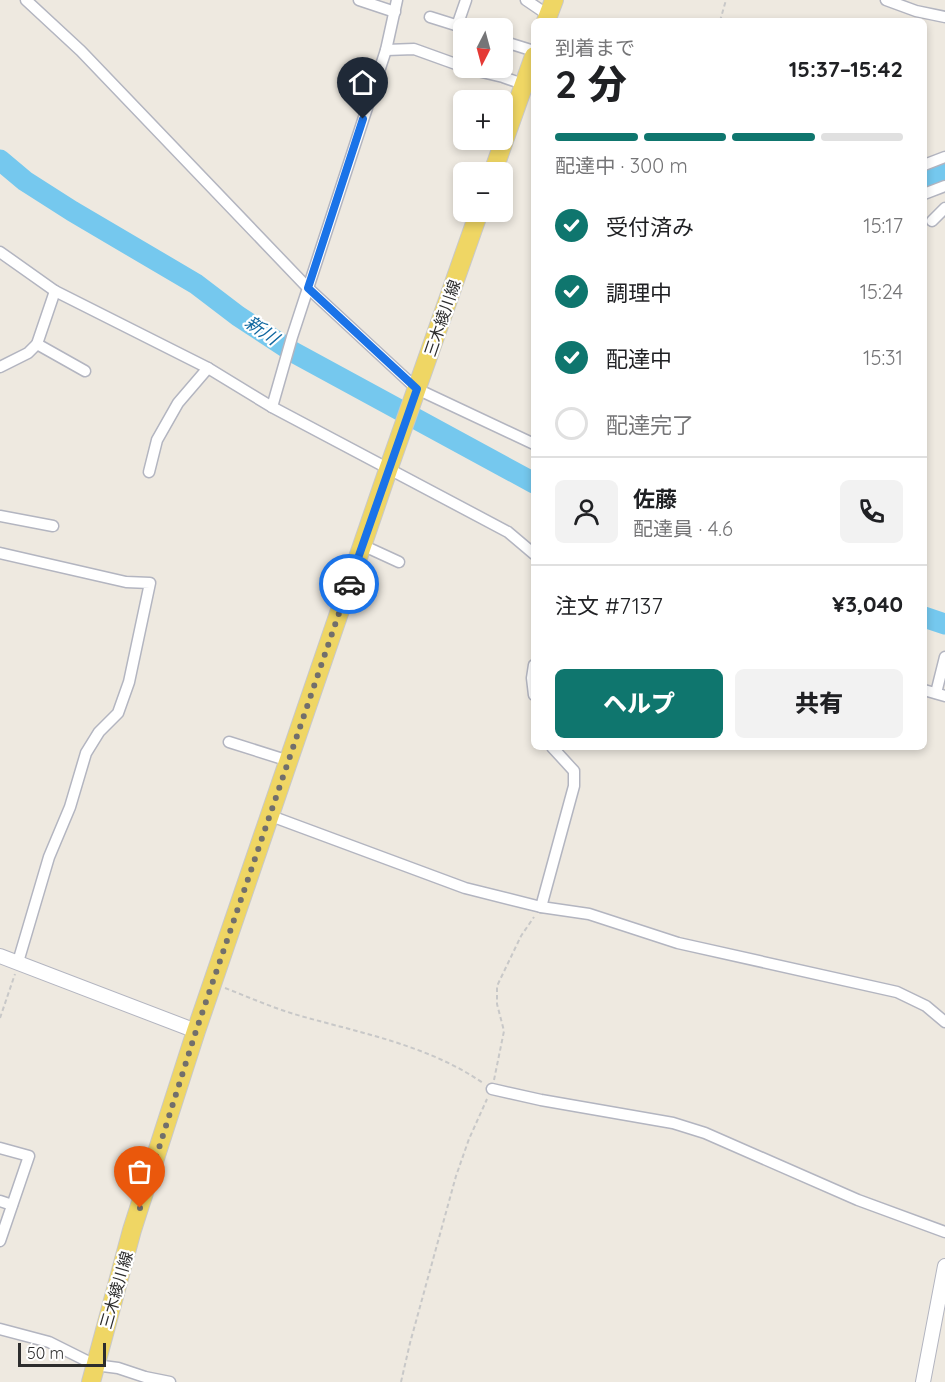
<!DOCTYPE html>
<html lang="ja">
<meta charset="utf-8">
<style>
:root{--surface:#fff;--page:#f2f2f2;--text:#202124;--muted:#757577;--line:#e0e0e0;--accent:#0f766e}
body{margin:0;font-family:Quicksand,"Noto Sans JP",sans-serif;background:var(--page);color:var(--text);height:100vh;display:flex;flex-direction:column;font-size:22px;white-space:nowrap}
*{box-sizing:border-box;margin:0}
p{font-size:20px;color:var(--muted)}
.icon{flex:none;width:33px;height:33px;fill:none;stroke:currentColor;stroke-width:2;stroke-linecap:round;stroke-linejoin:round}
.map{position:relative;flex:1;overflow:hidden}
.side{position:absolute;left:531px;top:18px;width:396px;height:732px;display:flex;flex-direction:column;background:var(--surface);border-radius:9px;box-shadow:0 3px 9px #0003}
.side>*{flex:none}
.needle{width:39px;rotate:186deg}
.buttons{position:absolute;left:453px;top:18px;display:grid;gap:12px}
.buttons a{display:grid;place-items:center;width:60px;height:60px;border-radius:9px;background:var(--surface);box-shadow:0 3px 9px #0003;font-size:30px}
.scale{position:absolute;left:18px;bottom:15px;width:88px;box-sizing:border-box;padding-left:6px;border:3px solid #2d2d2d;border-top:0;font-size:16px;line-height:21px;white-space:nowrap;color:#2d2d2d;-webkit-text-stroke:4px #fff;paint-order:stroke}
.pin{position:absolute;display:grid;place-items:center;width:51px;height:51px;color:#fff;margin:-62px -26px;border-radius:50% 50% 50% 0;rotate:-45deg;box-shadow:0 0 6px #0007}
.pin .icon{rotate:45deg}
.courier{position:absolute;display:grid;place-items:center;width:60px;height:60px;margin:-30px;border:4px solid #1a73e8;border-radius:50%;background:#fff;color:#222;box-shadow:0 2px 8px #0007}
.headline em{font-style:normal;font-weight:800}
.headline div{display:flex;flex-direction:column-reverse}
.headline{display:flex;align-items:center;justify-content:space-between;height:102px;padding:0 24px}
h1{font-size:39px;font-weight:800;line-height:45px}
.bar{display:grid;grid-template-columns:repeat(4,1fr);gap:9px 6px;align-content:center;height:72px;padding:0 24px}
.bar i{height:8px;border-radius:4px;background:var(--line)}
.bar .active{background:var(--accent)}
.bar p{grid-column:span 4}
.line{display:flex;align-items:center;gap:15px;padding:0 24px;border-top:2px solid var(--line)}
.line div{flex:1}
.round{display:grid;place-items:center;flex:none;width:63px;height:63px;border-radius:9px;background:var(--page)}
ol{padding:0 24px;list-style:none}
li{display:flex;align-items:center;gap:18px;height:66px}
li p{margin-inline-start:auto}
li .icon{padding:6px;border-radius:50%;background:var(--accent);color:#fff;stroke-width:4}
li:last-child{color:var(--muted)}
li i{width:33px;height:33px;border:3px solid var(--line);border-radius:50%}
.cta{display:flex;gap:12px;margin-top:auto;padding:12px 24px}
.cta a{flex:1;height:69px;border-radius:9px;background:var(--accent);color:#fff;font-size:24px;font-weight:800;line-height:69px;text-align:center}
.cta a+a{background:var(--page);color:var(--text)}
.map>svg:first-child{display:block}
</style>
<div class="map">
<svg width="945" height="1382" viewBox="0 0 945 1382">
<rect width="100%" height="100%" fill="#eee9e0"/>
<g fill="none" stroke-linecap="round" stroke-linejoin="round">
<!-- river -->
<g stroke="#75c8ee" stroke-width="21">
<polyline points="0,160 25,181 72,211 196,284 238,316 293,352 534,483"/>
<polyline points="924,180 945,171"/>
<polyline points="924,617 945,624"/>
</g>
<!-- minor casing -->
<g stroke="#b3b5c0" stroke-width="13">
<g id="minor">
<polyline points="26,0 81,51 308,288 417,389 534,444"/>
<polyline points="359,0 395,12"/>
<polyline points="526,0 548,15"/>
<polyline points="886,0 916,11 945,17"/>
<polyline points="430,17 465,28"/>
<polyline points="457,26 466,0"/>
<polyline points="502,41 534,51"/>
<polyline points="386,50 414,49 464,67"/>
<polyline points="465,68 503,77 534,88"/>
<polyline points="924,165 945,157"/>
<polyline points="924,194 945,186"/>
<polyline points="932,221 945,208"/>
<polyline points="0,252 55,291 208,368 272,407 508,532 534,554"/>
<polyline points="37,344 85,371"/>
<polyline points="0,367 28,353 37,344 55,291"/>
<polyline points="272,407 292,337 386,50 397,0"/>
<polyline points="149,472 157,440 178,403 208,368"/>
<polyline points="0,516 53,526"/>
<polyline points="362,545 399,562"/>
<polyline points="0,553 126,582 150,583 129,682 118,713 99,732 86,753 70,807 49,857 18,962"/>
<polyline points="534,665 532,678 534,695"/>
<polyline points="924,690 945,696"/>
<polyline points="936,693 945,657"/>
<polyline points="229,742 289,761"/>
<polyline points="271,816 465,888 541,907 589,914 678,943 897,992 926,1006 945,1022"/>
<polyline points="541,907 574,786 574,771 552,747"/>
<polyline points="492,1089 541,1100 673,1123 705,1133 858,1200 945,1232"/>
<polyline points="0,1148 29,1156 0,1241"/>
<polyline points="0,1201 12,1205"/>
<polyline points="0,1329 49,1342 95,1365 118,1368 145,1377 170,1382"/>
</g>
</g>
<!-- tertiary casing -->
<g stroke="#b3b5c0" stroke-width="16">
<g id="tertiary">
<polyline points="0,956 196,1031"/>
<polyline points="923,1382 945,1266"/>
</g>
</g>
<!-- primary casing -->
<g stroke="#c8c8c8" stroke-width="20">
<g id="primary">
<polyline points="546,21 554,0"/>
<polyline points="493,172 534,56"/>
<polyline points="91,1382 132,1230 196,1031 388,470 479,212"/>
</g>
</g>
<!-- path -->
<g stroke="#c8c8c8" stroke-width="2" stroke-dasharray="4.5 3" stroke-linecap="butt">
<polyline points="720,21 726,0"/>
<path d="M225,988C248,997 271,1007 294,1014C359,1033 426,1044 483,1083"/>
<polyline points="0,1018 15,974"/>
<polyline points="494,1080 504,1031 497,1004 497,986 521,936 534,917"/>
<polyline points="401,1382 410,1343 456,1176 469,1139 487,1099"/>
</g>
<!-- minor -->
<use href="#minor" stroke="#fff" stroke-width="10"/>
<!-- tertiary -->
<use href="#tertiary" stroke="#fff" stroke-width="14"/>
<!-- primary -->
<use href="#primary" stroke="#efd664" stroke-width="18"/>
</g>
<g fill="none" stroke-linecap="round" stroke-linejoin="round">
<!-- done -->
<polyline stroke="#716f6c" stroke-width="6" stroke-dasharray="0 10.8" points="140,1208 196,1031 349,584"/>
<!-- route -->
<polyline stroke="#1a73e8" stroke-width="8" points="349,584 417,389 308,288 363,119"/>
</g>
<g text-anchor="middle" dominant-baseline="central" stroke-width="4.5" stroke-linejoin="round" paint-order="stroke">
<!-- street labels -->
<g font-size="16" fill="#2d2d2d" stroke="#fff">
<text transform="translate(442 318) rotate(-71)">三木綾川線</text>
<text transform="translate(116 1290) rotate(-74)">三木綾川線</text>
</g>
<!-- water labels -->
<g font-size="18" font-style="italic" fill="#0f679f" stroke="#fff">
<text transform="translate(262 330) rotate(35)">新川</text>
</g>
</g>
</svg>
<div class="buttons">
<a><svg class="needle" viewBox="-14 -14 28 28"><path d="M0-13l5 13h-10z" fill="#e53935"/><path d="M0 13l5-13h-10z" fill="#757577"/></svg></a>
<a>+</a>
<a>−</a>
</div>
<div class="scale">50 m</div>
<div class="pin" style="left:140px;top:1208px;background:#ea580c"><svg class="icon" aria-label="bag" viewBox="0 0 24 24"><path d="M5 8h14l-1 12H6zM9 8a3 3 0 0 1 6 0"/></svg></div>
<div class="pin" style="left:363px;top:119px;background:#1f2937"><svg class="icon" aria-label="home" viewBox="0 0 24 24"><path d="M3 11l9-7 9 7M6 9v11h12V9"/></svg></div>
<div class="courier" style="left:349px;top:584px"><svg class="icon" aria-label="car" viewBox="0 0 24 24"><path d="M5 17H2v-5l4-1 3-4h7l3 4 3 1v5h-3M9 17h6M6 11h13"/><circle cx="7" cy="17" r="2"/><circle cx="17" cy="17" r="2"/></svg></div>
<section class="side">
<div class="headline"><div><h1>2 分</h1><p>到着まで</p></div><em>15:37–15:42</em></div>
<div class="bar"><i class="active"></i><i class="active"></i><i class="active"></i><i></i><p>配達中 · 300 m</p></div>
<ol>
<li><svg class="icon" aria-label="check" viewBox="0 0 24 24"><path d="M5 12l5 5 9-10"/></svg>受付済み<p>15:17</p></li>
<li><svg class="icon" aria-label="check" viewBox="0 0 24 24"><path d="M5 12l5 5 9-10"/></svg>調理中<p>15:24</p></li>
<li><svg class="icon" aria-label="check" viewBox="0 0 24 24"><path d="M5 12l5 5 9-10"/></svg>配達中<p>15:31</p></li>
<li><i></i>配達完了</li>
</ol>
<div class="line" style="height:108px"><a class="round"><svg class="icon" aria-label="person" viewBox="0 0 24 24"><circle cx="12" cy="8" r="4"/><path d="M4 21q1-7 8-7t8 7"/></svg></a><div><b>佐藤</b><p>配達員 · 4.6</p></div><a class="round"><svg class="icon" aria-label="phone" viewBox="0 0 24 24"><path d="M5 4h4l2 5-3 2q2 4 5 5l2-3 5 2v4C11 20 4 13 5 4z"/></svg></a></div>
<div class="line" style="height:78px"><div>注文 #7137</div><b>¥3,040</b></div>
<div class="cta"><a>ヘルプ</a><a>共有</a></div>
</section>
</div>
